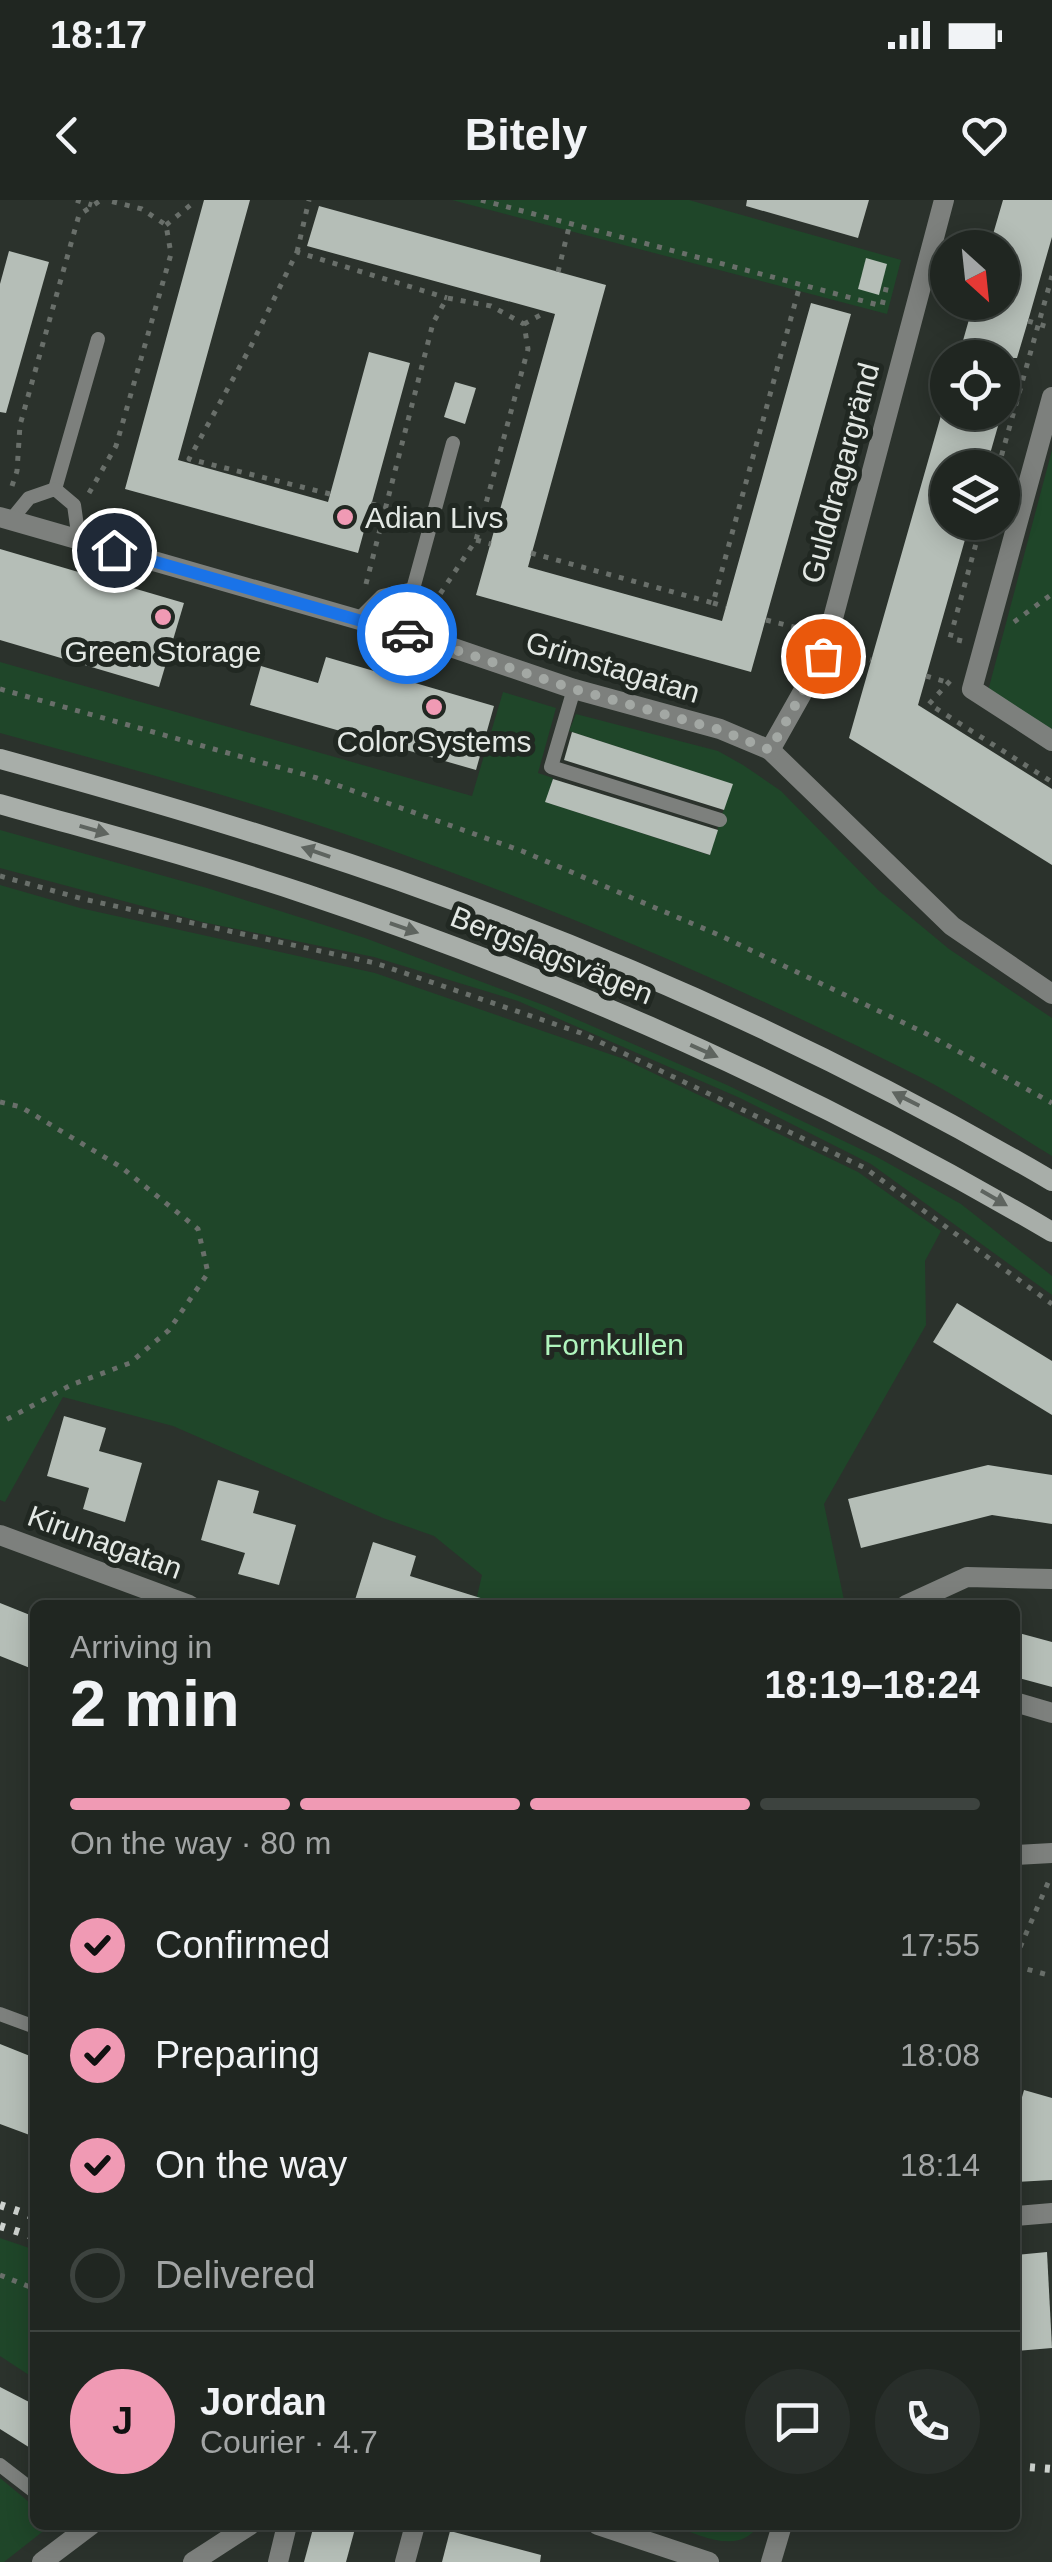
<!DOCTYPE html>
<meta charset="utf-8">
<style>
:root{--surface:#202621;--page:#282e2a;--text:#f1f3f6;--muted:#a2a5a5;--line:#3d433f;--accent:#f09ab4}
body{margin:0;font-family:Arial,sans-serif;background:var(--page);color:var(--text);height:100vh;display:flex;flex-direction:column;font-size:38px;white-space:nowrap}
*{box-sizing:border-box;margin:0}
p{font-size:32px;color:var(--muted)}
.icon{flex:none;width:55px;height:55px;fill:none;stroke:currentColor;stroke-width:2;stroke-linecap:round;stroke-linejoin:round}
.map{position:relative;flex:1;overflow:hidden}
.drawer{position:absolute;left:30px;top:1400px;width:990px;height:930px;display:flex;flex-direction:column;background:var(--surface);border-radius:15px;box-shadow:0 5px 25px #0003,0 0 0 2px var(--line)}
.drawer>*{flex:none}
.needle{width:65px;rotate:153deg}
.buttons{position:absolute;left:930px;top:30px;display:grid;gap:20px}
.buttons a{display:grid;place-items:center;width:90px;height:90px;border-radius:50%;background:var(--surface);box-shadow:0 5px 25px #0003,0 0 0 2px var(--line);font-size:50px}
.pin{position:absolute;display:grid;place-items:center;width:85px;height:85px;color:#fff;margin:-42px;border:5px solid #fff;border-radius:50%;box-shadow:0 2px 10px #0007}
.courier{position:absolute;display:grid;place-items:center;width:100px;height:100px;margin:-50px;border:8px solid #1a73e8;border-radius:50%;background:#fff;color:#222;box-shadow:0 2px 12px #0007}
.summary em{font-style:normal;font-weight:700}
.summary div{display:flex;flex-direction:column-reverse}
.summary{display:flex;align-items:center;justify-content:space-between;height:170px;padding:0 40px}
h1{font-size:65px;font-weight:700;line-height:75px}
.bar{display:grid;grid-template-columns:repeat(4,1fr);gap:15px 10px;align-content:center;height:120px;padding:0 40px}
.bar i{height:12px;border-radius:8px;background:var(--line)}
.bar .on{background:var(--accent)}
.bar p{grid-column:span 4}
.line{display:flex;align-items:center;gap:25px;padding:0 40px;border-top:2px solid var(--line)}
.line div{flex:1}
.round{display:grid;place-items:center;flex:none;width:105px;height:105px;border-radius:52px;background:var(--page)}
ol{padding:0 40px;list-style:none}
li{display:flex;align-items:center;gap:30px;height:110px}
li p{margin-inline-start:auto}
li .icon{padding:10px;border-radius:50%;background:var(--accent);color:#111;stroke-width:4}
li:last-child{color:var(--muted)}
li i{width:55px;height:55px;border:5px solid var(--line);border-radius:50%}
.status{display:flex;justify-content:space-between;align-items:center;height:70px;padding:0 50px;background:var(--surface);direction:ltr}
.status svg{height:28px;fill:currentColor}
header{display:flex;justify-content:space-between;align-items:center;height:130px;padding:0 40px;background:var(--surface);font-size:45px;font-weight:700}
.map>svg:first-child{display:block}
</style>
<div class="status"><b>18:17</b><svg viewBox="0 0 49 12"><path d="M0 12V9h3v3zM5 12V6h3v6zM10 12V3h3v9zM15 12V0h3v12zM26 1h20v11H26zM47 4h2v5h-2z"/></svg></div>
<header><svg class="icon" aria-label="back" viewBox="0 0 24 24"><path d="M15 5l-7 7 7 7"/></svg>Bitely<svg class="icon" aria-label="heart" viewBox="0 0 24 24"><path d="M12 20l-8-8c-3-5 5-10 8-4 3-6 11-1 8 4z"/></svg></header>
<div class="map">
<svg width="1052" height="2362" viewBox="0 0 1052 2362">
<rect width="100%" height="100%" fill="#2b322c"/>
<!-- green -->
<g fill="#1f4629">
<polygon points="452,0 689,0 901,60 887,114"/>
<polygon points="1052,250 1052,535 988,491"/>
<path d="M0,462L472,596L503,492L556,508L538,573L553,578L546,602L709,655L732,584L569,531L576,514L718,551L743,565L781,591L878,690L949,749L1052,818V956C1009,930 966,901 922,878C744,788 558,709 371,643C249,600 124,567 0,533Z"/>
<polygon points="0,630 207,688 365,738 546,806 727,885 877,957 961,1004 1052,1076 1052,1095 871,964 740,898 518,801 374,757 202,722 0,668"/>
<polygon points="0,685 80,708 375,773 624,859 858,972 941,1031 925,1061 926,1125 824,1304 845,1405 475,1405 482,1375 434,1336 383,1318 173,1226 63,1197 5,1302 0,1300"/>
<polygon points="0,2038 35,2050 35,2179 0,2156"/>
<polygon points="0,2278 35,2307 35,2325 51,2325 4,2362 0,2362"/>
<path d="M759,2325C738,2356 701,2335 673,2326Z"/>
</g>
<!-- building -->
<g fill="#b5beb7">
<polygon points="204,0 250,0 178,260 328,302 369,152 410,163 358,353 125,289"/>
<polygon points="747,0 869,0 858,38 746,6"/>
<polygon points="1003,0 1052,0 1052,37 1028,121 1017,158 958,158 974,102 1002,102 1002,48 989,48"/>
<polygon points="319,6 606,85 528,367 722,421 811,103 851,114 751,472 476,395 555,114 307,46"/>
<polygon points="9,51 49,62 6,213 0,212 0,84"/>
<polygon points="866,58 887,64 879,95 858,89"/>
<polygon points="455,182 476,188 465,224 444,217"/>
<polygon points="942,212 1002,212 986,268 948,268 948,322 970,322 918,505 1052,589 1052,665 849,538"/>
<polygon points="0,349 184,403 159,487 0,440"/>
<polygon points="326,457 494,506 476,570 250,505 261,466 318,483"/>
<polygon points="572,532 733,584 724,610 564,560"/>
<polygon points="553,579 718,630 710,655 545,602"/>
<polygon points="957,1103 1052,1161 1052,1215 933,1142"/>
<polygon points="64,1216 106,1228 99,1251 142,1263 125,1322 83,1309 89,1288 47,1276"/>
<polygon points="988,1265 1052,1275 1052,1324 992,1315 861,1348 848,1299"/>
<polygon points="218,1280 259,1291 253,1313 296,1325 279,1385 238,1374 245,1353 201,1340"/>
<polygon points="373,1342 416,1356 410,1376 487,1400 486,1405 370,1405 355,1400"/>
<polygon points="0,1403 35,1417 35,1470 0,1456"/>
<polygon points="1015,1432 1052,1442 1052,1487 1015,1477"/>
<polygon points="0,1844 35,1858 35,1937 0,1924"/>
<polygon points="1024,1890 1052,1898 1052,1980 1015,1982 1015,1922"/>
<polygon points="1047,2052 1052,2148 1015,2151 1015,2055"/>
<polygon points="0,2187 35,2205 35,2251 0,2229"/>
<polygon points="314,2325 356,2325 346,2362 304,2362"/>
<polygon points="450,2331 541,2355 540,2362 442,2362"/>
</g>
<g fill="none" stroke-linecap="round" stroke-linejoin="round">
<!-- path -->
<g stroke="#696f6a" stroke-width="5" stroke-dasharray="5 8" stroke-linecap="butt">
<polyline points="76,0 92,5"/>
<polyline points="481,0 882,106 888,80"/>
<polyline points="166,25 193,3"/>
<polyline points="297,52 309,0"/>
<polyline points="558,72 570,23"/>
<polyline points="970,102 973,104"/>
<polyline points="1028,121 1052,128"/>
<polyline points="524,124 546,112"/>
<polyline points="998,268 1052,76"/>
<polyline points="12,286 17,271 20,225 79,15 101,0"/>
<polyline points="89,293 116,246 171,54 166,25 142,9 106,0"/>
<polyline points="330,294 189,259 250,148 297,52 447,98"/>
<polyline points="371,304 386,307"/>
<polyline points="476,340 491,344"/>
<polyline points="531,353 713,403 800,85"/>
<polyline points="366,384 433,123 447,98 491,106 524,124 528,149 476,340 440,394"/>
<polyline points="713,403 726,407"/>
<polyline points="766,420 806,430"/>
<polyline points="1014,422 1052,394"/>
<polyline points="962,441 950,438 982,322"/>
<polyline points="845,453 871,460"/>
<polyline points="926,476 950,483"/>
<polyline points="950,481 929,504 1052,582"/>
<polyline points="0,489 317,578 522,651 719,735 925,833 1052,903"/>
<polyline points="0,676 83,699 375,763 581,833 865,968 1052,1104"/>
<polyline points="0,902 21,907 121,967 198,1029 208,1073 169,1130 130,1163 71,1185 0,1223"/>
<polyline points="1015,1759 1051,1676"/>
<polyline points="1015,1766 1052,1776"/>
<polyline points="0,2075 35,2089"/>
</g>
<!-- service -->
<g stroke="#7d807d" stroke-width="14">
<polyline points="55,289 98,139"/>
<polyline points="11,320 29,298 55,289 74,305 79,340"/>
<polyline points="413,389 453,243"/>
<polyline points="357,421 382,396 413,389 428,410 433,441"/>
<polyline points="574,489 551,567 720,620"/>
<polyline points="0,1814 35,1827"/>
<polyline points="0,2265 35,2292"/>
</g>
<!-- minor -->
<g stroke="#7d807d" stroke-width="20">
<polyline points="1052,197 972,489 1052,541"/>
<polyline points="0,317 433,441 574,489 720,529 770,550 952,726 1052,794"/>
<polyline points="770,550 823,456 944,0"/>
<polyline points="0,1335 189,1405"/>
<polyline points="906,1405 967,1377 1052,1379"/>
<polyline points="1015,1502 1052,1513"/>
<polyline points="1015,1655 1052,1653"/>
<polyline points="1015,2016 1052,2013"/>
<polyline points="598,2325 709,2362"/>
<polyline points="42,2362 91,2325"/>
<polyline points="193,2362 250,2325"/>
<polyline points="278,2362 287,2325"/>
<polyline points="405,2362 415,2325"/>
<polyline points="771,2362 782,2325"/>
</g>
<!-- secondary -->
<g stroke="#a8aea9" stroke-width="20">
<path d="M0,559C149,600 296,643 442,696C653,772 858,868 1052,981"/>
<path d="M0,604C102,633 205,660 306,694C566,781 816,893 1052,1032"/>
</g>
<!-- rail -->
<g stroke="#cdd2ce" stroke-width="8" stroke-dasharray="5 10" stroke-linecap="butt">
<polyline points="0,2005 35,2017"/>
<polyline points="0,2026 35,2037"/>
<polyline points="1015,2266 1052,2269"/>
</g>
</g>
<!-- one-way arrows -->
<defs><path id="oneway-solid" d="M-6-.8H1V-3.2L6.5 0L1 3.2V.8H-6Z" transform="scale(2.5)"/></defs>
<g fill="#5e645f">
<use href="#oneway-solid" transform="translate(94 630) rotate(16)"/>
<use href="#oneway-solid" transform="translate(316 652) rotate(-161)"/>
<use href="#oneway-solid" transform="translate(404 728) rotate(19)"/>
<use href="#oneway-solid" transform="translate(704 851) rotate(24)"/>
<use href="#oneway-solid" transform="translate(906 899) rotate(-153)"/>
<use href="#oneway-solid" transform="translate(994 998) rotate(30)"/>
</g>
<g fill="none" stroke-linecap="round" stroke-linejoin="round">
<!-- done -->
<polyline stroke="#a3a8a4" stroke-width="10" stroke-dasharray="0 18" points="407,434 574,489 720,530 770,550 823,456"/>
<!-- route -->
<polyline stroke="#1a73e8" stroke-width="12" points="114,350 407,434"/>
</g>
<!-- markers -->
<g fill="#f09ab4" stroke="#212822" stroke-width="4">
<circle cx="345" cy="317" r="10"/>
<circle cx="163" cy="417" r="10"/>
<circle cx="434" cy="507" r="10"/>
</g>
<g text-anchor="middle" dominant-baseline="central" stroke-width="10" stroke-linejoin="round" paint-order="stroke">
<!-- street labels -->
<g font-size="30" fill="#e3e8e4" stroke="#212822">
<text transform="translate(840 273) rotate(-75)">Gulddragargränd</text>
<text transform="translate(613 467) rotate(17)">Grimstagatan</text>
<text transform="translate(552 755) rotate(22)">Bergslagsvägen</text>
<text transform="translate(105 1342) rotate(20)">Kirunagatan</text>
</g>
<!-- poi labels -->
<g font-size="30" fill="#e3e8e4" stroke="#212822">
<text x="365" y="317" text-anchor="start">Adian Livs</text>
<text x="163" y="451">Green Storage</text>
<text x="434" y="541">Color Systems</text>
</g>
<!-- park labels -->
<g font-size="30" fill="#b0f4bd" stroke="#212822">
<text x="614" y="1144">Fornkullen</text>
</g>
</g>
</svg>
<div class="buttons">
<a><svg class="needle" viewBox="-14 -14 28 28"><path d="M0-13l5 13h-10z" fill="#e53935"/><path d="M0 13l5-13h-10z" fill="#a2a5a5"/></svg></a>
<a><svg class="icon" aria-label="locate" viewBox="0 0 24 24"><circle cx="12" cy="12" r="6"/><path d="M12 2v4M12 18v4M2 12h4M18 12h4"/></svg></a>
<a><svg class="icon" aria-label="layers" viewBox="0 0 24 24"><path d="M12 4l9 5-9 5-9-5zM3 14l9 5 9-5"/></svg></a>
</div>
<div class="pin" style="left:823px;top:456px;background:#ea580c"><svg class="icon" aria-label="bag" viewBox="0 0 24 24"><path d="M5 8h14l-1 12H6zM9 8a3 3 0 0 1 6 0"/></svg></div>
<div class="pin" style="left:114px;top:350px;background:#1f2937"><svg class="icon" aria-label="home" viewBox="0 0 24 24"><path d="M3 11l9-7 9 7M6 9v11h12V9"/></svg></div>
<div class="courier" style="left:407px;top:434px"><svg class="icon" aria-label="car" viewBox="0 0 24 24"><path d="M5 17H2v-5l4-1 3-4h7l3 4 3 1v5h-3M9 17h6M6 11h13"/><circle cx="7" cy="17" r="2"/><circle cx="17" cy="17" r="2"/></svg></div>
<section class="drawer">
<div class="summary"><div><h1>2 min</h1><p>Arriving in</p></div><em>18:19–18:24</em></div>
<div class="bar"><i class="on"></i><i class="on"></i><i class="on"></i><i></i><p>On the way · 80 m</p></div>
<ol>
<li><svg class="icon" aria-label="check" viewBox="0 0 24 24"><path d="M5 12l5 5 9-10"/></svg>Confirmed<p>17:55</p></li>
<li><svg class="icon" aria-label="check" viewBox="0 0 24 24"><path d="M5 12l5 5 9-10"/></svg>Preparing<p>18:08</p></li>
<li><svg class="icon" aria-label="check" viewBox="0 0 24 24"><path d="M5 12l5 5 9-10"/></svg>On the way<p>18:14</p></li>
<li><i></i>Delivered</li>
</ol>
<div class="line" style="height:180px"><b class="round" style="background:var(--accent);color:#111">J</b><div><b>Jordan</b><p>Courier · 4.7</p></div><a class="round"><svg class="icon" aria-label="chat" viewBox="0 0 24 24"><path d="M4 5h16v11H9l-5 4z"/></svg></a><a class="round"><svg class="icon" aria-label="phone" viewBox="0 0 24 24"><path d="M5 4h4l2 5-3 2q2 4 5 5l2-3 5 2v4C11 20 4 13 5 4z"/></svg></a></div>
</section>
</div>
